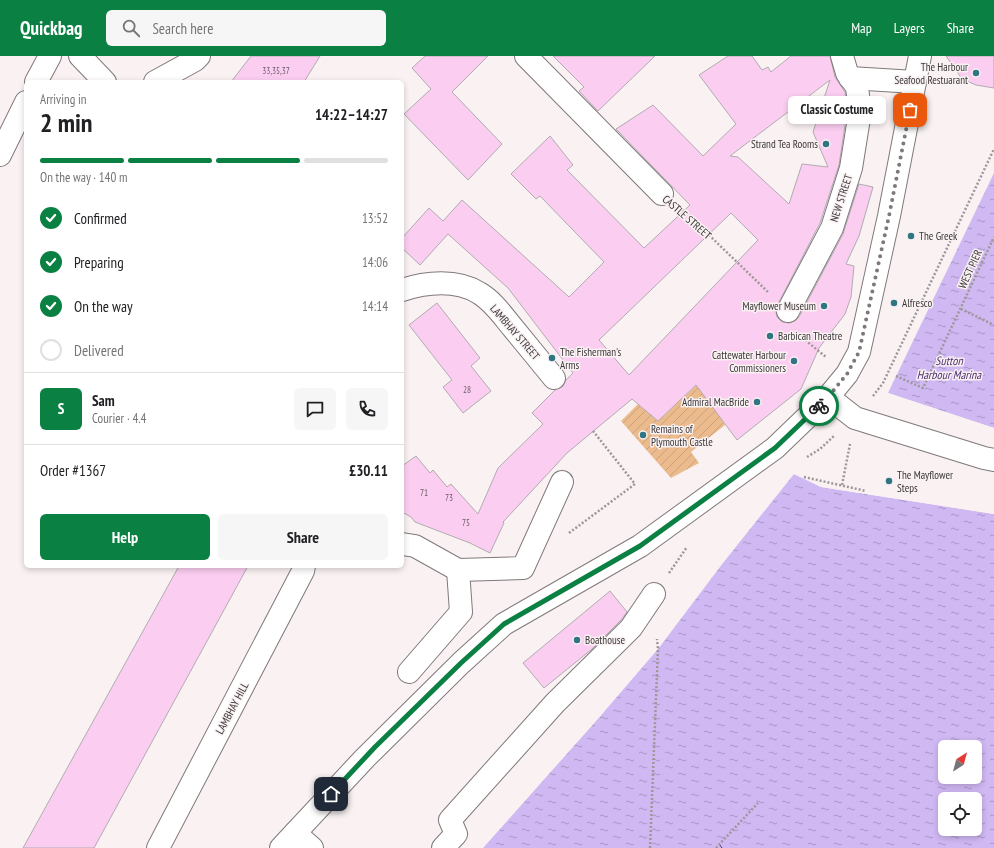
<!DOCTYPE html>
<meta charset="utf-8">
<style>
:root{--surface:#fff;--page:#f6f6f6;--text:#202124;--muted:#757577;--line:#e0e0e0;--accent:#0b8043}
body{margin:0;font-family:"PT Sans Narrow",sans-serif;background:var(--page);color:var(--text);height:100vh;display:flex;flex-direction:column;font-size:15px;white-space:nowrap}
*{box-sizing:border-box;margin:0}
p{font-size:13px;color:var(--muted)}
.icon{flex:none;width:22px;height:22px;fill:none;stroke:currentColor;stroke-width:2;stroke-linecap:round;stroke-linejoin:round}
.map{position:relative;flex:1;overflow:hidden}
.details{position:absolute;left:24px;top:24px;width:380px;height:488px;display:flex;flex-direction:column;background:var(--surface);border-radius:6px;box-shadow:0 2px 6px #0003}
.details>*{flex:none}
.needle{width:26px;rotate:36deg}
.fabs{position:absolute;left:938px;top:684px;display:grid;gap:8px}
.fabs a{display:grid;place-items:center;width:44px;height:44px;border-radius:6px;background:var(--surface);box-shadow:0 2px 6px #0003;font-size:20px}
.pin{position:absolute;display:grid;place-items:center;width:34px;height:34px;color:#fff;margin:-17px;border-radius:8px;box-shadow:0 2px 6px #0006}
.courier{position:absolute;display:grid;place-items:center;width:40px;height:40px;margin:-20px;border:3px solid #0b8043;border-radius:50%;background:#fff;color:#222;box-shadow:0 1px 5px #0007}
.bubble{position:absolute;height:28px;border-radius:6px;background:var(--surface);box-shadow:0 2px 6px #0003;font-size:13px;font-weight:700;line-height:28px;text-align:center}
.overview em{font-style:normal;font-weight:700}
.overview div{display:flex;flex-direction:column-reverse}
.overview{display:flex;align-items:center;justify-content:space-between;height:68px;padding:0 16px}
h1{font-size:26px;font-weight:700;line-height:30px}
.bar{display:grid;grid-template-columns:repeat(4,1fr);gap:6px 4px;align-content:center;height:48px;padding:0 16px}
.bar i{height:5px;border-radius:3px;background:var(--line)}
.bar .current{background:var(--accent)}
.bar p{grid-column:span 4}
.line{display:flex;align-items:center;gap:10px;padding:0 16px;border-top:1px solid var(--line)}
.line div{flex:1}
.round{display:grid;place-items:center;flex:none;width:42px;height:42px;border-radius:6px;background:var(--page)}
ol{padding:0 16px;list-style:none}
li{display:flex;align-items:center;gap:12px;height:44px}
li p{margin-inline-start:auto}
li .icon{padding:4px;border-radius:50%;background:var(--accent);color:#fff;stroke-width:4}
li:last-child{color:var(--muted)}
li i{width:22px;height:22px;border:2px solid var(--line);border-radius:50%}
.cta{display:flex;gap:8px;margin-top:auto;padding:8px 16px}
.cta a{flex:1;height:46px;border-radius:6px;background:var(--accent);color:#fff;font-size:16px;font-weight:700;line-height:46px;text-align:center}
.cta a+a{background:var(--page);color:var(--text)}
header{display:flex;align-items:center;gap:24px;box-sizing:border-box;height:56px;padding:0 20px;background:var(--accent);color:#fff}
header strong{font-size:19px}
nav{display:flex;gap:22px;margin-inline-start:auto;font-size:14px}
.search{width:280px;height:36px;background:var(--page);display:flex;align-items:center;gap:10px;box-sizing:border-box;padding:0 14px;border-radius:6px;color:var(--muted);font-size:15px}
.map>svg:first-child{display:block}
</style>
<header>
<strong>Quickbag</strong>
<div class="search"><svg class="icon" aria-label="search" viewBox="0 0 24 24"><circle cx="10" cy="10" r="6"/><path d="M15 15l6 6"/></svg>Search here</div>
<nav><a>Map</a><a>Layers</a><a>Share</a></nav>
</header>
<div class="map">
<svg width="994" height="792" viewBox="0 0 994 792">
<defs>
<pattern id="garden-furrows" width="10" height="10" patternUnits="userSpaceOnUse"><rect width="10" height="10" fill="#ecbb8d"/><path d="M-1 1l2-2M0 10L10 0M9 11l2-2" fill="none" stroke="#cba17a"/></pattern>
<pattern id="water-ripples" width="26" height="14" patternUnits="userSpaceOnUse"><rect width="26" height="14" fill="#d0b8f3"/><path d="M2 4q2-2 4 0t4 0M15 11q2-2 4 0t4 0" fill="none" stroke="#aa96c6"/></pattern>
</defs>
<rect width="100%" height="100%" fill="#f9f1f2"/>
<!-- garden -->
<polygon fill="url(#garden-furrows)" points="702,324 730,360 723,366 725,369 691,396 699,407 671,422 621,365 638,348 658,365"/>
<!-- water -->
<g fill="url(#water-ripples)" fill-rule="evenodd">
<polygon points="994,117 994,372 888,337"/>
<path d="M794,418L821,431L994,458V792H483L597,664L658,593L723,507ZM945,691H975V721H945ZM945,743H975V773H945Z"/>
</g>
<!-- pier -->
<g fill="#f9f1f2">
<polygon points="888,337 994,372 994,374 887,339"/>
<polygon points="796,417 821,429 994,456 994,458 821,431 794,418"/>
</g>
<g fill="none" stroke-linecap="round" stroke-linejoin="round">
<!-- ferry -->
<polyline stroke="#513175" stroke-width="1" stroke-dasharray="5 4" stroke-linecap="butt" points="719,788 722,792"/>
</g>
<!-- building -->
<g fill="#fbcef1" stroke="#b1abb0" fill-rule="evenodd">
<polygon points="251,0 320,0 304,26 231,26"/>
<polygon points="425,0 488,0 452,36 502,88 468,124 404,58 431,33 412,12"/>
<polygon points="553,0 655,0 598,55 579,35 584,31"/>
<path d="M728,0H752L762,14L768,11L771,16L791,0H830L835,21L845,36L847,56L839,109L820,167L777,250L776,256L777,261L782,266L789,267L795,265L799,261L843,178L859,128L873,131L859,180L846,208L854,210L851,241L845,258L819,292L801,333L737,384L696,329L658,365L632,343L567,397L503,466L504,467L490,497L470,487L415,466L411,461L402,456V410L416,400L430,417L433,414L447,431L451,428L478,458L498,412L543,368L532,357L555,334L562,331L566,324L573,317L508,232L448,178L420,209L402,192V182L429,152L443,165L462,144L569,241L604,206L540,140L536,143L511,118L550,80L573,109L567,114L644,192L690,149L616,73L653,49L703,100L736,68L699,19ZM830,24L813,76L828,111L802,108L789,148L738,101L730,100ZM731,157L758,184L629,319L599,284Z"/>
<polygon points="946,0 994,0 994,32 976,29 962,23"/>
<polygon points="437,247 480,302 471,310 491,335 463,357 443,331 452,324 409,269"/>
<polygon points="179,510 248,510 94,792 23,792"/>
<polygon points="610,535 627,556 621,564 592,593 544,632 523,607"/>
</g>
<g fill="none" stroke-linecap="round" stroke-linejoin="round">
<!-- minor casing -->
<g stroke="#80797a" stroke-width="24">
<g id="minor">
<polyline points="80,0 105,26"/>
<polyline points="526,0 662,138"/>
<polyline points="850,22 915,26"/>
<polyline points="36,26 50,0"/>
<polyline points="155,26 195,4 199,0"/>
<polyline points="0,99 26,46"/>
<path d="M402,234C426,226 457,223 479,237C493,245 503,260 513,272C527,289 540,305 554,322"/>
<polyline points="788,255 832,172 851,112 860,56 857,31 847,17 842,0"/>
<polyline points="828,341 855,362 984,402 994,404"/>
<polyline points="402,488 415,490 458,514 523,512 562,426"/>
<polyline points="409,616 461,556 458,514"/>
<polyline points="295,777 312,792"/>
<polyline points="158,792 303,515 304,510"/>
<polyline points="281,792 365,702 461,607 504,568 640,490 775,392 828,341 847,318 859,296 889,160 920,0"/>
<polyline points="443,792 456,778 450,764 555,647 631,572 654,538"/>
</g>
</g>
<!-- path -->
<g stroke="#9d9798" stroke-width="2.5" stroke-dasharray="2 2" stroke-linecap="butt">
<polyline points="683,154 768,236"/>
<polyline points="961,253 994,269"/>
<polyline points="799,279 826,301"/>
<polyline points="896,320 923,332 994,181"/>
<polyline points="873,340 883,327 994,93"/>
<polyline points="807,401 820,393 835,379"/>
<polyline points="804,421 866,435"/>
<polyline points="842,429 850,388"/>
<polyline points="569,477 635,428 593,375"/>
<polyline points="669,517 687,491"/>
<polyline points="650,792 658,593 657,583"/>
<polyline points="716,792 758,747"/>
</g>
<!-- minor -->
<use href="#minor" stroke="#fff" stroke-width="22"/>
</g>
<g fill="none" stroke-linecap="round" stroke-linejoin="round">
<!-- done -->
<polyline stroke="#7d7879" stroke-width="4" stroke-dasharray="0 7.2" points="819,350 828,341 847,318 859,296 889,160 910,54"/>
<!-- route -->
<polyline stroke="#0b8043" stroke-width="5" points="331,738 375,691 461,607 504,568 640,490 775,392 819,350"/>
</g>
<!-- markers -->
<g fill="#2f7582" stroke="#f9f1f2" stroke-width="1.5">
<circle cx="976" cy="17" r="4"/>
<circle cx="826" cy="88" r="4"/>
<circle cx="911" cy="180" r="4"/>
<circle cx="894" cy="247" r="4"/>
<circle cx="824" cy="250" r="4"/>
<circle cx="770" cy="280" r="4"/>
<circle cx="552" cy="302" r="4"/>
<circle cx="794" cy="305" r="4"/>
<circle cx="757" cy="346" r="4"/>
<circle cx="643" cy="379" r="4"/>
<circle cx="889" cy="425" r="4"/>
<circle cx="577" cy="584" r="4"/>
</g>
<g text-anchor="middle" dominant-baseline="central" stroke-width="3" stroke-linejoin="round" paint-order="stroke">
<!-- number labels -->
<g font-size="9" fill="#6a5d66">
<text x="276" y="14">33,35,37</text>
<text x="467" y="333">28</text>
<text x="424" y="436">71</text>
<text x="449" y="441">73</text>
<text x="466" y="466">75</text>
</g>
<!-- poi labels -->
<g font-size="11" fill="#3a3738" stroke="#f9f1f2" text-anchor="start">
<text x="968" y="11" text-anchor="end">The Harbour<tspan x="968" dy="13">Seafood Restuarant</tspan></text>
<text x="818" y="88" text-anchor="end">Strand Tea Rooms</text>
<text x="919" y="180">The Greek</text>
<text x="902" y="247">Alfresco</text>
<text x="816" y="250" text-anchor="end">Mayflower Museum</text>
<text x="778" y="280">Barbican Theatre</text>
<text x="560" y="296">The Fisherman's<tspan x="560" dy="13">Arms</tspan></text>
<text x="786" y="299" text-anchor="end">Cattewater Harbour<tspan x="786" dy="13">Commissioners</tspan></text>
<text x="749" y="346" text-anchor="end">Admiral MacBride</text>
<text x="651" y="373">Remains of<tspan x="651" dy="13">Plymouth Castle</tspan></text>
<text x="897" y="419">The Mayflower<tspan x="897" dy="13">Steps</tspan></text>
<text x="585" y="584">Boathouse</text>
</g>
<!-- street labels -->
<g font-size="11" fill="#3a3738" stroke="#f9f1f2">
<text transform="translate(841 142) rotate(-72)">NEW STREET</text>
<text transform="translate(687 161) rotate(41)">CASTLE STREET</text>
<text transform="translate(970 213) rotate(-65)">WEST PIER</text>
<text transform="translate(515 276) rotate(49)">LAMBHAY STREET</text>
<text transform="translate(232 652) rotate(-62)">LAMBHAY HILL</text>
</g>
<!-- water labels -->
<g font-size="12" font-style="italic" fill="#513175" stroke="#f9f1f2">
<text x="949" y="304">Sutton<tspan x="949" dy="14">Harbour Marina</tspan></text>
</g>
</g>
</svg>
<div class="fabs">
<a><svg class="needle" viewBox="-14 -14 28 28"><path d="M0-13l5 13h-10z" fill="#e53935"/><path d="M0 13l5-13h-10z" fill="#757577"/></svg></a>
<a><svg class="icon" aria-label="locate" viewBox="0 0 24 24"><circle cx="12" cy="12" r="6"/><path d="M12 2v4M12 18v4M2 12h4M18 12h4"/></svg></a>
</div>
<div class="pin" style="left:910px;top:54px;background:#ea580c"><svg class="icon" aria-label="bag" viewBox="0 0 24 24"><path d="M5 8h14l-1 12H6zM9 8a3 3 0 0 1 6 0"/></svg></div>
<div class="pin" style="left:331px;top:738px;background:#1f2937"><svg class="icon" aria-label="home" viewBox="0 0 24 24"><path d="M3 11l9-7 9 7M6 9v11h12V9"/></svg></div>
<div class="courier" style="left:819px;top:350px"><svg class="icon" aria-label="bike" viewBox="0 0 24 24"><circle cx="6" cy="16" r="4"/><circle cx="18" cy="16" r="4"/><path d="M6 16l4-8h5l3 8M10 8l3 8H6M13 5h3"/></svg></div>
<div class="bubble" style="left:788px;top:40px;width:98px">Classic Costume</div>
<section class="details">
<div class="overview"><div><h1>2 min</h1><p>Arriving in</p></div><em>14:22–14:27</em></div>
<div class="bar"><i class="current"></i><i class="current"></i><i class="current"></i><i></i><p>On the way · 140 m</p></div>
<ol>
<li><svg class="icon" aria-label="check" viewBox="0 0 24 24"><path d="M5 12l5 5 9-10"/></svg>Confirmed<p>13:52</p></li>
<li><svg class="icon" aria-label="check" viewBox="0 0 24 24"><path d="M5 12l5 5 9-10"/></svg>Preparing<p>14:06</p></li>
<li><svg class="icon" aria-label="check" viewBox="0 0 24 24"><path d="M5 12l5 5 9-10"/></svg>On the way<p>14:14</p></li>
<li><i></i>Delivered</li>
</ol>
<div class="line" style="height:72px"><b class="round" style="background:var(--accent);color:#fff">S</b><div><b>Sam</b><p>Courier · 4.4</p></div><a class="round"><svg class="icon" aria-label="chat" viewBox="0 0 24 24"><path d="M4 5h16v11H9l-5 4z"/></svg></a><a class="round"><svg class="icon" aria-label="phone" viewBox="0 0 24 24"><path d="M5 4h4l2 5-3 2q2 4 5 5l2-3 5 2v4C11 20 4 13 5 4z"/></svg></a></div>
<div class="line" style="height:52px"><div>Order #1367</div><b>£30.11</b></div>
<div class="cta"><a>Help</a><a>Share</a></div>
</section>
</div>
